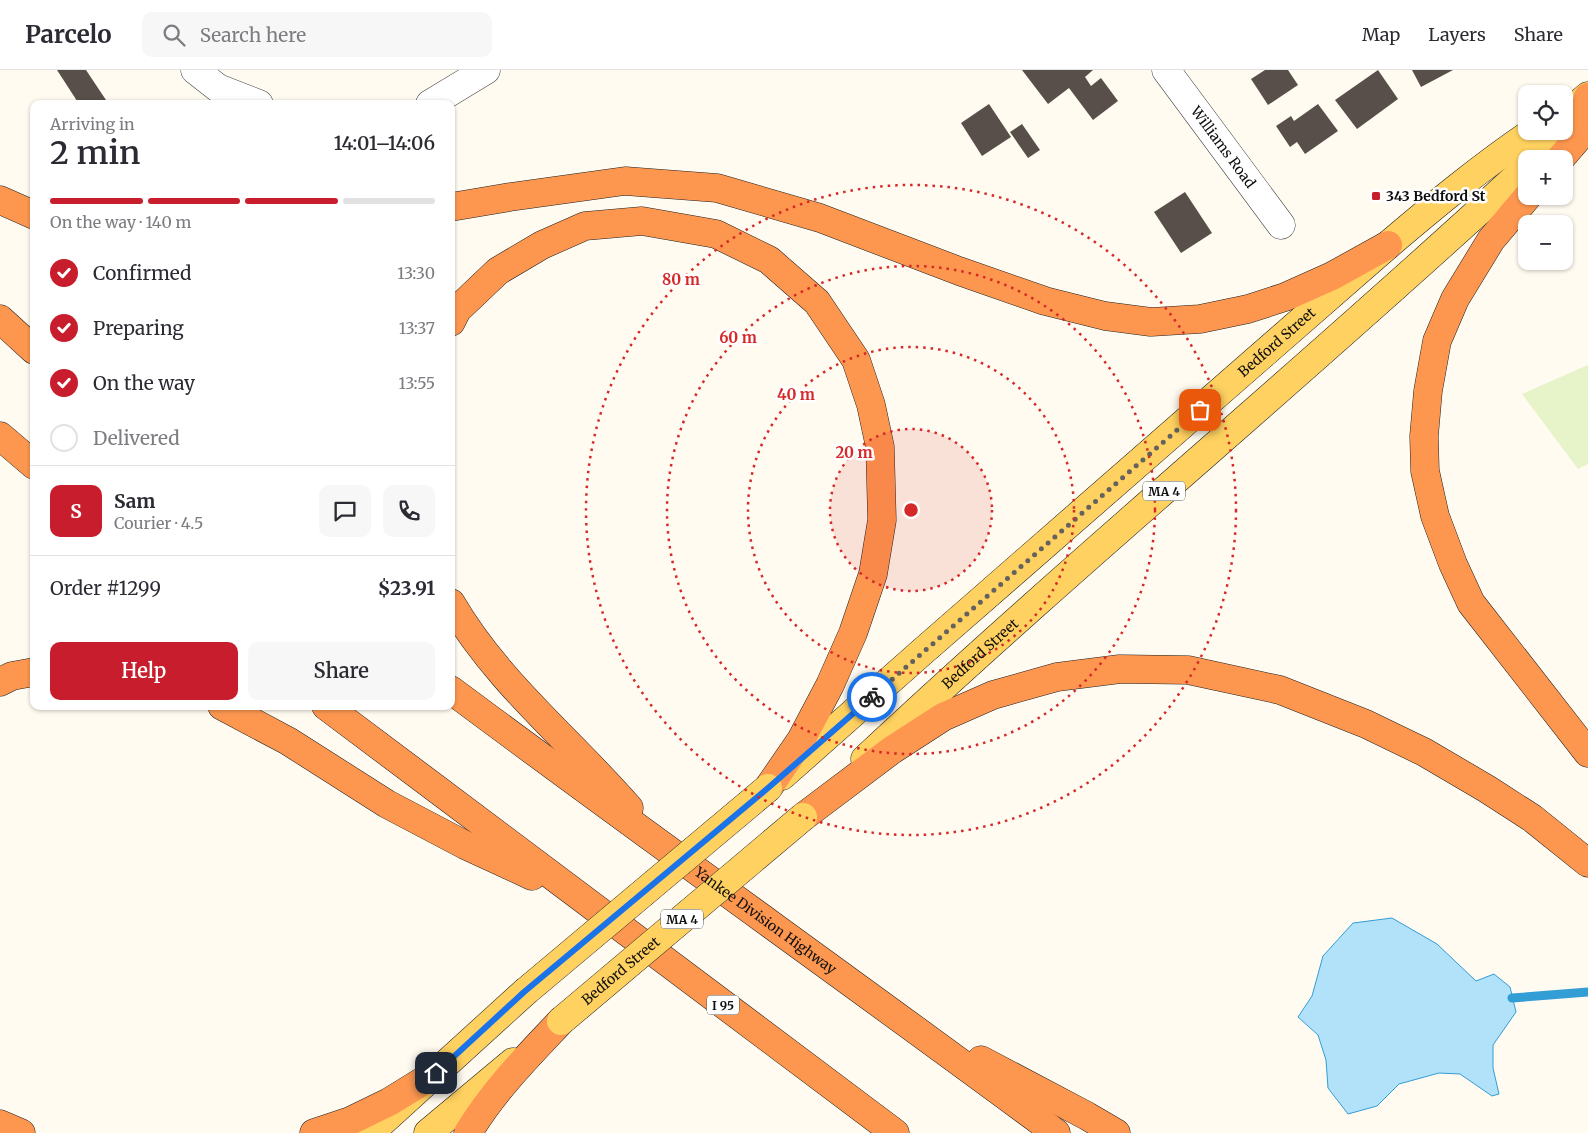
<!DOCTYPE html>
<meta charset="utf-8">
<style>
:root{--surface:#fff;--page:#f7f7f7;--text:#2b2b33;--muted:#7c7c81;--line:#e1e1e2;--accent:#c81d2d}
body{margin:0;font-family:Merriweather,serif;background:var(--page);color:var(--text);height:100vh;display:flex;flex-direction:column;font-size:19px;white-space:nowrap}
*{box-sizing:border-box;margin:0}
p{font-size:16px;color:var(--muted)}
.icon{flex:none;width:28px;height:28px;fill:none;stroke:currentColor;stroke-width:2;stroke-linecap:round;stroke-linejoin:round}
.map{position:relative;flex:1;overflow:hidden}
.drawer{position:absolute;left:30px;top:30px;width:425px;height:610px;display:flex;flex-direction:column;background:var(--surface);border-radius:10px;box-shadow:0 1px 4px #0004}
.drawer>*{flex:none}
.tools{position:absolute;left:1518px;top:15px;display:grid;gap:10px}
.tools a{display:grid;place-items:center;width:55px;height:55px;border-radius:10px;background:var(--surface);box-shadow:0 1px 4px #0004;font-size:25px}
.pin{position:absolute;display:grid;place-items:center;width:42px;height:42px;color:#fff;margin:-21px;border-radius:10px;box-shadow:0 2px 8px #0006}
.courier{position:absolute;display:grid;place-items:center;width:50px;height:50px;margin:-25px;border:4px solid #1a73e8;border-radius:50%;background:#fff;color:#222;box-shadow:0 1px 6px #0007}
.summary em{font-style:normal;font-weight:600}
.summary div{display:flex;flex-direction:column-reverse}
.summary{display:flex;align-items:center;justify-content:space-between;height:85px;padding:0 20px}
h1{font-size:32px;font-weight:600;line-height:38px}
.bar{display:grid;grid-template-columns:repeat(4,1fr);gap:8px 5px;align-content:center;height:60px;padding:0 20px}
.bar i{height:6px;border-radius:4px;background:var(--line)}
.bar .active{background:var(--accent)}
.bar p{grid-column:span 4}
.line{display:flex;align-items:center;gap:12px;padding:0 20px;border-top:1px solid var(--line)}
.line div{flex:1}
.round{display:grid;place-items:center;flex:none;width:52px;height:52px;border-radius:10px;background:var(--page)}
ol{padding:0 20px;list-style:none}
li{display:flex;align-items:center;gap:15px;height:55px}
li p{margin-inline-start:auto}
li .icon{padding:5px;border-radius:50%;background:var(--accent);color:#fff;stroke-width:4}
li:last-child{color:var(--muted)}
li i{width:28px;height:28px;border:2px solid var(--line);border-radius:50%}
.button{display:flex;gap:10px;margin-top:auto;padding:10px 20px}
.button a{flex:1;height:58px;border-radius:10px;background:var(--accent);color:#fff;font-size:20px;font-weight:600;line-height:58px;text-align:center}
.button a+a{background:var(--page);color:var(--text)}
header{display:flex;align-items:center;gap:30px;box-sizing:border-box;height:70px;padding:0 25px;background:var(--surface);border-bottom:1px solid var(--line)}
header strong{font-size:24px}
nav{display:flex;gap:28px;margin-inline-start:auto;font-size:18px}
.search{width:350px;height:45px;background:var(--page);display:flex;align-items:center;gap:12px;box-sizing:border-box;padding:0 18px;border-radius:10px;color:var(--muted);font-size:19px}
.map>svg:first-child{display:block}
</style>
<header>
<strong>Parcelo</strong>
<div class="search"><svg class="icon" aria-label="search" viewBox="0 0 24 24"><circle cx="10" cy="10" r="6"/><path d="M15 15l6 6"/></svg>Search here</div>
<nav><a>Map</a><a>Layers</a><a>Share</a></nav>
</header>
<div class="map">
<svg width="1588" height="1063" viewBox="0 0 1588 1063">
<rect width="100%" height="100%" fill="#fffbf0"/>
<!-- pitch -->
<polygon fill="#e7f3c9" points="1588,295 1588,394 1578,399 1522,324"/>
<!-- water -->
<polygon fill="#b1e2fa" stroke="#339dd6" points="1392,848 1437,874 1476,911 1494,904 1510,917 1516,942 1493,975 1493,998 1499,1024 1492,1026 1460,1004 1439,1003 1399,1014 1377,1036 1348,1044 1328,1018 1326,990 1318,965 1298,947 1312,926 1323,886 1353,853"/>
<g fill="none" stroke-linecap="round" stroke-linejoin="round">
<!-- stream -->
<polyline stroke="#339dd6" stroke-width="9" points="1512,928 1588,922"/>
</g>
<!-- building -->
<g fill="#584f4a">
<polygon points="57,0 86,0 106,30 100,34 79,34"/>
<polygon points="1022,0 1093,0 1085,7 1091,16 1101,8 1118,31 1093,50 1069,18 1048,34"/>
<polygon points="1265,0 1288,0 1298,15 1268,35 1251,9"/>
<polygon points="1378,0 1398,29 1357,59 1335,30"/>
<polygon points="1412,0 1453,0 1421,17"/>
<polygon points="989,34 1011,67 982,86 961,53"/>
<polygon points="1318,34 1338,61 1305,84 1297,72 1290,77 1276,56 1291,46 1294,51"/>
<polygon points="1022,54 1040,80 1028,88 1010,62"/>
<polygon points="1185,122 1212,163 1181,183 1154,142"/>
</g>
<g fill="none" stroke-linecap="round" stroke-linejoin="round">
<!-- minor casing -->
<g stroke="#424242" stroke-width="29">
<g id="minor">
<polyline points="195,0 218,18 259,34"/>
<path id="s1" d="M1166,0L1281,155"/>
<polyline points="430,34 486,0"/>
</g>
</g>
<!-- major casing -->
<g stroke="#202020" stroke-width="29">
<g id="major">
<polyline points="1564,43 1568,43 1588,26"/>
<polyline points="1536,89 1559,61"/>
<path id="s2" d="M865,689C1081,487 1309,299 1526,98"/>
<path id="s3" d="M782,706L922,582L1388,175C1435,135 1482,96 1534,61"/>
<polyline points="370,1063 525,922"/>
<polyline points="428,1063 513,992"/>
</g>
</g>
<!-- highway casing -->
<g stroke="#202020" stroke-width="29">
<g id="highway">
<polyline points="1560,89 1579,67 1588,27"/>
<polyline points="1528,126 1491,170 1455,229 1437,271 1428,321 1424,366 1425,401 1435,446 1453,494 1471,533 1588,683"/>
<polyline points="0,130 34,145"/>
<polyline points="451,137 510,127 625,111 717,118 820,148 959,201 1045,231 1105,246 1151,252 1200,249 1248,239 1285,227 1332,206 1388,175"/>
<polyline points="0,249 34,280"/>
<polyline points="451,252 457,240 498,201 542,175 585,156 642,151 716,164 769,190 817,232 856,290 871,335 880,377 882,450 873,504 853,563 830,615 801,670 768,718"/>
<polyline points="0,366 34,395"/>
<path d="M451,533C497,612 570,670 629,738"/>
<polyline points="0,612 12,606 34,602"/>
<path id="s4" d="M451,620C652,770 855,914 1056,1063"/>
<polyline points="222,636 288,671 387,734 465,775 532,806"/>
<polyline points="326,636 895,1063"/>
<polyline points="803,747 892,680 943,647 993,625 1057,607 1120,599 1188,600 1280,620 1366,654 1424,682 1487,719 1532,748 1588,793"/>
<polyline points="981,990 1087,1046 1116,1063"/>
<polyline points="0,1054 21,1063"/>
<polyline points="314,1063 350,1051 389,1032 436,1003"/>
<path d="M468,1063C493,1021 528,986 561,951"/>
</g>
</g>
<!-- minor -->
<use href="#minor" stroke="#fff" stroke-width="28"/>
<!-- major -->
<use href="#major" stroke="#ffd160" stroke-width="28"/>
<!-- highway -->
<use href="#highway" stroke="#fd9750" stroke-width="28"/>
<!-- major-bridge casing -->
<g stroke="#202020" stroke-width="29" stroke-linecap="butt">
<g id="major-bridge">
<polyline points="525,922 768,718"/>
<path id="s5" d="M561,951L803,747"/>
</g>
</g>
<!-- major-bridge -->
<use href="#major-bridge" stroke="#ffd160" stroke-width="28"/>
</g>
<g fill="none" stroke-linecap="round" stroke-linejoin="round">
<!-- done -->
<polyline stroke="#63625e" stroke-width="5" stroke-dasharray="0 9" points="872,627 1200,340"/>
<!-- route -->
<polyline stroke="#1a73e8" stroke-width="6" points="436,1003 524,922 768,718 872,627"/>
</g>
<!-- distance rings -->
<circle cx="911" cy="440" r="81" fill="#d62828" fill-opacity=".12"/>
<g fill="none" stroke="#d62828" stroke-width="2.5" stroke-dasharray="2.5 5">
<circle cx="911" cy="440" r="81"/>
<circle cx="911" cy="440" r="163"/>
<circle cx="911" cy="440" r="244"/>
<circle cx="911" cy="440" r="325"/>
</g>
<!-- markers -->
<rect fill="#c81d2d" stroke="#fff" stroke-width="2" x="1371" y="121" width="10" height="10" rx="2.5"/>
<g text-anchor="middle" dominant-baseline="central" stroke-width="5" stroke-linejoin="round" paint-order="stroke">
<!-- shield labels -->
<g fill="#fff" stroke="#575757" stroke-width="1">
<rect x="1143" y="411.5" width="42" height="19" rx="4"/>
<rect x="661" y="839.5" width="42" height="19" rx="4"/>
<rect x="707" y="925.5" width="32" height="19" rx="4"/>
</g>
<g font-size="12" font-weight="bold" fill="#0f0f0f">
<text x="1164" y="421">MA 4</text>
<text x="682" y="849">MA 4</text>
<text x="723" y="935">I 95</text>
</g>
<!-- street labels -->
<g font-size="14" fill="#0f0f0f" stroke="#fff">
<text stroke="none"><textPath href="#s1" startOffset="96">Williams Road</textPath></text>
<text stroke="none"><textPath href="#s3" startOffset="658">Bedford Street</textPath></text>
<text stroke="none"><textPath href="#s2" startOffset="156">Bedford Street</textPath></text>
<text stroke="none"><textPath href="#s4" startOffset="390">Yankee Division Highway</textPath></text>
<text stroke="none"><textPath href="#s5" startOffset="78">Bedford Street</textPath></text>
</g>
<!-- poi labels -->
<g font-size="14" font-weight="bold" fill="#0f0f0f" stroke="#fff" text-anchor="start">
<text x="1386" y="126">343 Bedford St</text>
</g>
</g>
<circle cx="911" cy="440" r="8" fill="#d62828" stroke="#fff" stroke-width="2.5"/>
<g font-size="15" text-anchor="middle" font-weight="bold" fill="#d62828" stroke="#fff" stroke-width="5" stroke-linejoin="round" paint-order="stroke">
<text x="681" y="215">80 m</text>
<text x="738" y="273">60 m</text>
<text x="796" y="330">40 m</text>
<text x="854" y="388">20 m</text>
</g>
</svg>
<div class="tools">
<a><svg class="icon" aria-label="locate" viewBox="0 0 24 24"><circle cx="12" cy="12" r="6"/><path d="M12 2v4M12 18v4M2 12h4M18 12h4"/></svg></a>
<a>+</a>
<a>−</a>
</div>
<div class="pin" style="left:1200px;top:340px;background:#ea580c"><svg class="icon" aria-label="bag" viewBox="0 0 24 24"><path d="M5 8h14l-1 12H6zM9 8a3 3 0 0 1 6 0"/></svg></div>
<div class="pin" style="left:436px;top:1003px;background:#1f2937"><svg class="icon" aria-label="home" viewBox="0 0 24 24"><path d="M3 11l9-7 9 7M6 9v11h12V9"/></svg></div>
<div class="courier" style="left:872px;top:627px"><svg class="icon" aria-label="bike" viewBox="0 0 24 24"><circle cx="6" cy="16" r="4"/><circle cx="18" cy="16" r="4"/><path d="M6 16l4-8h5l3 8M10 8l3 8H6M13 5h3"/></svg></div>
<section class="drawer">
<div class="summary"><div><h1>2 min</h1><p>Arriving in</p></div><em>14:01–14:06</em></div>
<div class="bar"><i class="active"></i><i class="active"></i><i class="active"></i><i></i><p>On the way · 140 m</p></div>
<ol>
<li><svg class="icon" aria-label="check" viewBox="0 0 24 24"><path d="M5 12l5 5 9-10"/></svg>Confirmed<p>13:30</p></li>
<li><svg class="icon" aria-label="check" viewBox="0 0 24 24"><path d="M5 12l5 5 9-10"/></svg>Preparing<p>13:37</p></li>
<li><svg class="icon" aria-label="check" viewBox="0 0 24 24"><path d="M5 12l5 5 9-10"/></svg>On the way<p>13:55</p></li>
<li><i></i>Delivered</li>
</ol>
<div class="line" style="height:90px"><b class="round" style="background:var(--accent);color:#fff">S</b><div><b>Sam</b><p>Courier · 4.5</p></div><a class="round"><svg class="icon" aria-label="chat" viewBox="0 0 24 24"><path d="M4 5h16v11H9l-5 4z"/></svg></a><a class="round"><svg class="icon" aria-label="phone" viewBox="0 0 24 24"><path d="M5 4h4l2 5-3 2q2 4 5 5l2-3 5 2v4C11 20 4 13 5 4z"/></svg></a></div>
<div class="line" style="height:65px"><div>Order #1299</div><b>$23.91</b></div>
<div class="button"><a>Help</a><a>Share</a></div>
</section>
</div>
